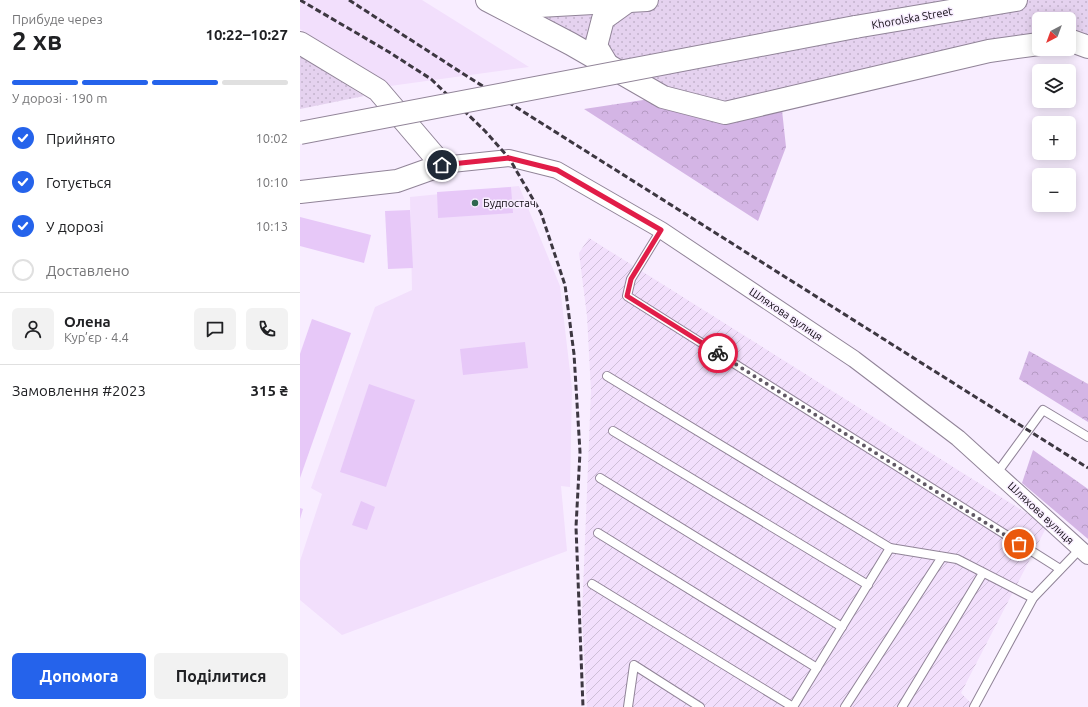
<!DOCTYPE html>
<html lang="uk">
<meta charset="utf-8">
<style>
:root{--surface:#fff;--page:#f2f2f2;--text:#202124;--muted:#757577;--line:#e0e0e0;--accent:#2563eb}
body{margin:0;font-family:Ubuntu,sans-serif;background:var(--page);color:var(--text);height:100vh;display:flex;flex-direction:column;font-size:15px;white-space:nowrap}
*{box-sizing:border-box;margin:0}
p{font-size:13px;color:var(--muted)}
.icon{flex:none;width:22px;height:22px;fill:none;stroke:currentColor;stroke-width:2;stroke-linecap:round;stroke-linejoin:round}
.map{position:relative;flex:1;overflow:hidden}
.panel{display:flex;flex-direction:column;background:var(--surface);width:300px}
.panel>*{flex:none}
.needle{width:26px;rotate:221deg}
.controls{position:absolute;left:732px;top:12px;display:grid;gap:8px}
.controls a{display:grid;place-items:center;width:44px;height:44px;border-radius:6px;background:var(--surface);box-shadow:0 2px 10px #0003;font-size:20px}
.pin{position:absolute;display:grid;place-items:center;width:34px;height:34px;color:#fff;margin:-17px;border:2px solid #fff;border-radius:50%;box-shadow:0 1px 4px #0007}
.courier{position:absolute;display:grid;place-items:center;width:40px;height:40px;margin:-20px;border:3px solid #e11d48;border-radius:50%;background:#fff;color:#222;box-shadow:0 1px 5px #0007}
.overview em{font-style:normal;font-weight:600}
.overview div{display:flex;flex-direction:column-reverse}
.overview{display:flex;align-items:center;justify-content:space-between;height:68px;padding:0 12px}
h1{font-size:26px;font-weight:600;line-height:30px}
.bar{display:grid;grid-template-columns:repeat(4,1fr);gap:6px 4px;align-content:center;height:48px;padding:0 12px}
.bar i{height:5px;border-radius:3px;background:var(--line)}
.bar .current{background:var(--accent)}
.bar p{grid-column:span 4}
.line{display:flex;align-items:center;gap:10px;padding:0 12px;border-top:1px solid var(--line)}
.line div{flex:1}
.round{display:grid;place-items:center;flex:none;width:42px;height:42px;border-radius:6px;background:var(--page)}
ol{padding:0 12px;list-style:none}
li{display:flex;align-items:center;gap:12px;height:44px}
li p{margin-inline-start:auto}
li .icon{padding:4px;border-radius:50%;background:var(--accent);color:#fff;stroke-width:4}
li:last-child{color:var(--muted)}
li i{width:22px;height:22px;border:2px solid var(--line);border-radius:50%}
.action{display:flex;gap:8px;margin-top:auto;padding:8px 12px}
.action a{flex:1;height:46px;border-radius:6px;background:var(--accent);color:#fff;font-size:16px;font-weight:600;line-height:46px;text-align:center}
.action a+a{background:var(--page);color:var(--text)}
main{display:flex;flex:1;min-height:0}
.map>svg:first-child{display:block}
</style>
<main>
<section class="panel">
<div class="overview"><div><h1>2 хв</h1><p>Прибуде через</p></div><em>10:22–10:27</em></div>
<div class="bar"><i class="current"></i><i class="current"></i><i class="current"></i><i></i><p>У дорозі · 190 m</p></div>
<ol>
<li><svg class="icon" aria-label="check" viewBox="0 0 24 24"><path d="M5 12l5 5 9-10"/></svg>Прийнято<p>10:02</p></li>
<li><svg class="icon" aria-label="check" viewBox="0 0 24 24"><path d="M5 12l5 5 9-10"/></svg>Готується<p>10:10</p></li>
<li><svg class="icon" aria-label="check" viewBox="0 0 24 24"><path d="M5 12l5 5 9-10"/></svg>У дорозі<p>10:13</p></li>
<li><i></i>Доставлено</li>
</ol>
<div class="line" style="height:72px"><a class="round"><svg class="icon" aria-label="person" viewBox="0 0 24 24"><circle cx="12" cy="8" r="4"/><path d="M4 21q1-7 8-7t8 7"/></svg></a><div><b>Олена</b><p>Кур’єр · 4.4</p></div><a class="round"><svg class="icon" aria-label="chat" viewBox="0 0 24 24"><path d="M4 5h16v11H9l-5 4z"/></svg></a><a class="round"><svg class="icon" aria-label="phone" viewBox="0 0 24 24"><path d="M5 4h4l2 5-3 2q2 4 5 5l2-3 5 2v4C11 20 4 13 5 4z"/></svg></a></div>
<div class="line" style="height:52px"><div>Замовлення #2023</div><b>315 ₴</b></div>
<div class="action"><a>Допомога</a><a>Поділитися</a></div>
</section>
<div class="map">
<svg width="788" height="707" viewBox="0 0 788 707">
<defs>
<pattern id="industrial-furrows" width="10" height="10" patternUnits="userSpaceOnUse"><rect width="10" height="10" fill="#f2dffc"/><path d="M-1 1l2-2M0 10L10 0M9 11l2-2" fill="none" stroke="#cebed7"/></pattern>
<pattern id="grass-dots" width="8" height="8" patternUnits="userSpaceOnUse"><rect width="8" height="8" fill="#e5d2ef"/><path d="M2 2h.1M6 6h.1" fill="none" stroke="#c3b3cc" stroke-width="1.8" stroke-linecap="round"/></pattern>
<pattern id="forest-crowns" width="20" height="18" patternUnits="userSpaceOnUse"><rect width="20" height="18" fill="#d4b5e5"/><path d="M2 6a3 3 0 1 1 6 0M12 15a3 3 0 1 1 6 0" fill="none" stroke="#b59ac3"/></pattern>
</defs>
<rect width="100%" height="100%" fill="#f8edff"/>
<!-- built -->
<g fill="#f2dffc">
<polygon points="0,0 122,0 229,67 90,86 0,29"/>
<polygon points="219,186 260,286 272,389 270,487 261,486 267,551 42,635 0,600 0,561 22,494 11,488 75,307 112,290 110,197"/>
</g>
<!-- industrial -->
<polygon fill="url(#industrial-furrows)" points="289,238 747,526 661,693 675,707 287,707 282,615 291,391 287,316 279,253"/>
<!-- grass -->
<g fill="url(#grass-dots)">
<polygon points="347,0 788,0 788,47 769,40 769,19 739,19 739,44 425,113 363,97 203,8"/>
<polygon points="0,56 64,96 0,109"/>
</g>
<!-- forest -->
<g fill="url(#forest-crowns)">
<polygon points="363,97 425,113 481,101 486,147 458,221 284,109"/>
<polygon points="729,351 788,384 788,422 719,379"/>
<polygon points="733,450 788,489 788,539 722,483"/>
</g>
<!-- building -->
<g fill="#e7c8f8">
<polygon points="211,187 213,213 138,218 137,192"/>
<polygon points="110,210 113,268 88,269 85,211"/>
<polygon points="0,217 71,235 64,263 0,246"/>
<polygon points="12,319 51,333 0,478 0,354"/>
<polygon points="225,342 228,368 163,375 160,349"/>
<polygon points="69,384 115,400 86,487 40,472"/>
<polygon points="61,501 75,507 67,530 52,525"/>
<polygon points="0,508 3,509 0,519"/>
</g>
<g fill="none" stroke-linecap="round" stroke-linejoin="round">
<!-- lane casing -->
<g stroke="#918498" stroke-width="10">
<g id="lane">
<polyline points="361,230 331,279 327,296 760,569"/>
<polyline points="307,376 590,548"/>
<polyline points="313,431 568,585"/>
<polyline points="697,473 743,410 788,437"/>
<polyline points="300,478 542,627"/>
<polyline points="298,533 517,668"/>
<polyline points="292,584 493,707"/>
<polyline points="328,707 334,665 400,707"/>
<polyline points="493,707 590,548 657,559 733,598"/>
<polyline points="545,707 642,557"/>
<polyline points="602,707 683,573"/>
<polyline points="674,707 733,598 780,549"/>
</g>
</g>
<!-- street casing -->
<g stroke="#918498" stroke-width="18">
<polyline id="street" points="142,165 209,158 257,170 361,230 554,359 658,438 788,556"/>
</g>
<!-- secondary casing -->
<g stroke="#918498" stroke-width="24">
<g id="secondary">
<polyline points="187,0 271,44 363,97 425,113 689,51 739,44"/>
<polyline points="203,8 347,0"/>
<polyline points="555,27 716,0"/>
<polyline points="769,40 788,47"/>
<polyline points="0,43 78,90 142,165 97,181 0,192"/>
<polyline points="308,66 296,46 303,19 328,1"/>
</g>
</g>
<!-- lane -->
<use href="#lane" stroke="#fff" stroke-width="8"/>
<!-- street -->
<use href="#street" stroke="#fff" stroke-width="16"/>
<!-- secondary -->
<use href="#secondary" stroke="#fff" stroke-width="22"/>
<!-- rail -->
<g stroke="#3d3741" stroke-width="3" stroke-dasharray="6 3" stroke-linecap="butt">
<polyline points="0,0 89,52 131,79 185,131 209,158 241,213 265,285 274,354 280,452 276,527 283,707"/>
<polyline points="49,0 162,73 788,468"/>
</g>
<!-- secondary-bridge casing -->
<g stroke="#918498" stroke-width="24" stroke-linecap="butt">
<polyline id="secondary-bridge" points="0,133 555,27"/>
</g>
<!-- secondary-bridge -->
<use href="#secondary-bridge" stroke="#fff" stroke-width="22"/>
</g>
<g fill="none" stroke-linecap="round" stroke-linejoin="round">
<!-- done -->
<polyline stroke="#605964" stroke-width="4" stroke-dasharray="0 7.2" points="418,353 719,544"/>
<!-- route -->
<polyline stroke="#e11d48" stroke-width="5" points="142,165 209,158 257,170 361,230 331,279 327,296 418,353"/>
</g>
<!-- markers -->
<circle fill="#2f674f" stroke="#f8edff" stroke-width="1.5" cx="175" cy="203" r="4"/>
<g text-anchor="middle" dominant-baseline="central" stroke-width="3" stroke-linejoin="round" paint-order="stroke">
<!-- street labels -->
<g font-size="11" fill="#0e0911" stroke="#f8edff">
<text transform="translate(612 18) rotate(-10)">Khorolska Street</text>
<text transform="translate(486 314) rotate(34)">Шляхова вулиця</text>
<text transform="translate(741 513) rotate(43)">Шляхова вулиця</text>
</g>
<!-- poi labels -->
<g font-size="11" fill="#0e0911" stroke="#f8edff" text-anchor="start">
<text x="183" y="203">Будпостач</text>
</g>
</g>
</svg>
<div class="controls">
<a><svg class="needle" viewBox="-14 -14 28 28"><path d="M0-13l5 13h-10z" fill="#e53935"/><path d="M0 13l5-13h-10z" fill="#757577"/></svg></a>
<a><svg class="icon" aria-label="layers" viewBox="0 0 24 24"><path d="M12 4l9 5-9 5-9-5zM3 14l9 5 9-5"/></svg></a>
<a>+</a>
<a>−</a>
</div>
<div class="pin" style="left:719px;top:544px;background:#ea580c"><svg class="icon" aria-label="bag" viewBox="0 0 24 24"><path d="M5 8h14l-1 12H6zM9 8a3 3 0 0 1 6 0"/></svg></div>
<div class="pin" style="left:142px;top:165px;background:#1f2937"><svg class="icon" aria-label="home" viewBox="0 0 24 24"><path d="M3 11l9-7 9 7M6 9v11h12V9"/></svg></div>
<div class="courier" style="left:418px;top:353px"><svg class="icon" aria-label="bike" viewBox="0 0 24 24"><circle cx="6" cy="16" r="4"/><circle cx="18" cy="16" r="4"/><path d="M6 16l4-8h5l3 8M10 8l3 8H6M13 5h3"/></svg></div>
</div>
</main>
